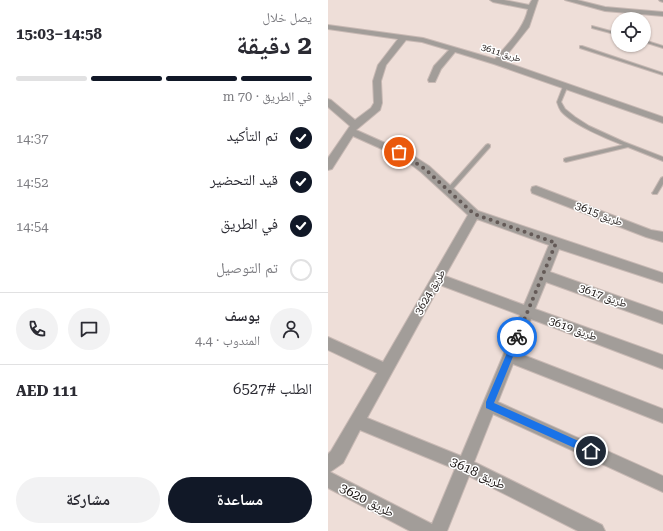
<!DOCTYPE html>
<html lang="ar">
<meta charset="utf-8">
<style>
:root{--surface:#fff;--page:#f2f2f3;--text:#2b2b33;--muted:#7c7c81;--line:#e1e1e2;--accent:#111827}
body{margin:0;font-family:"Roboto Serif","Noto Naskh Arabic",serif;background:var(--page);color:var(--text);direction:rtl;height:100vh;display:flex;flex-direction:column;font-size:15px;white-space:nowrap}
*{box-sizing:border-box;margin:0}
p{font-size:13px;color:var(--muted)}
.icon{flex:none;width:22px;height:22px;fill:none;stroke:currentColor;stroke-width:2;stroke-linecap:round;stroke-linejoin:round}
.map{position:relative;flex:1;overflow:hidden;direction:ltr}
.details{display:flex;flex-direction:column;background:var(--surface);width:328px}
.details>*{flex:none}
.controls{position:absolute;left:283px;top:12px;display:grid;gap:8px}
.controls a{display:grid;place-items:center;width:40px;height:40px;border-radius:50%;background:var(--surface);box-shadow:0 1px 3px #0004;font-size:20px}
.pin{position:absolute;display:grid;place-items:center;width:34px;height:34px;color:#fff;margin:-17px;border:2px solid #fff;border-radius:50%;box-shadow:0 1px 4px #0007}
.courier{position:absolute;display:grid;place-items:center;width:40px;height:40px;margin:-20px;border:3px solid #1a73e8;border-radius:50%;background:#fff;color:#222;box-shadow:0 1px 5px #0007}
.overview em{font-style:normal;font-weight:700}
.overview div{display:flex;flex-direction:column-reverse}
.overview{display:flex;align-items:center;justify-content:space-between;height:68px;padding:0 16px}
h1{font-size:26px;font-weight:700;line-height:30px}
.bar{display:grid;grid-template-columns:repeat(4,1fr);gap:6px 4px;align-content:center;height:48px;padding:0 16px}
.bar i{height:5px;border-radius:3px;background:var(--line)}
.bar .current{background:var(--accent)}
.bar p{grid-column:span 4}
.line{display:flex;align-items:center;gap:10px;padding:0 16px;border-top:1px solid var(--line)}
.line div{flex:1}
.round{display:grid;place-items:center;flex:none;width:42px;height:42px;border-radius:21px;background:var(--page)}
ol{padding:0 16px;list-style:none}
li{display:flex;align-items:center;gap:12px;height:44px}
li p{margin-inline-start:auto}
li .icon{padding:4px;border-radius:50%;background:var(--accent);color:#fff;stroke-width:4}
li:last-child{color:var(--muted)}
li i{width:22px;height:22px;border:2px solid var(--line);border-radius:50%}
.action{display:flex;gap:8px;margin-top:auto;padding:8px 16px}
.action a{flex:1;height:46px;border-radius:24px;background:var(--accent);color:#fff;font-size:16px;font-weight:700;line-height:46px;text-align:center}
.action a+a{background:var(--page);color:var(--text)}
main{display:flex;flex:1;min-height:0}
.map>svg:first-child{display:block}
</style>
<main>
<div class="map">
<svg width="335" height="531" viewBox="0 0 335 531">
<rect width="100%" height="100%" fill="#eeded8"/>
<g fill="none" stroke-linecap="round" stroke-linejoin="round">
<!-- service casing -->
<g stroke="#c8b9b4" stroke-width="2">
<g id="service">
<polygon points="264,26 290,33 290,35 264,28"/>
<polygon points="316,40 335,46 335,48 316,42"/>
<polygon points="252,46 254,46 335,73 335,75 252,48"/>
<path d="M236,84L240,85L233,102L237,109L247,117L261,126L296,142L335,157V161L300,147L238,162L236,161V159L238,158L295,145C279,139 244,124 233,111C231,108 230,105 229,102Z"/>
<polygon points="160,144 162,145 162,147 123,191 119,191 118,190 119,189 158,145"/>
<polygon points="335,177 335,184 329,194 325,194 324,193 325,192 333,178"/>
</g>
</g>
<!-- minor casing -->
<g stroke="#c8b9b4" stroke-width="2">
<g id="minor">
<path d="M162,0H176L201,5L204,0H210L201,27L174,61L335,117V123L166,64L127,52L113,69L107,82H101L100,80L106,66L121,50L94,42L78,40L58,65L53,81L54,103L52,110L28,130L84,155L101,166L150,211L335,273V283L231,249L222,272L335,312V324L218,282L207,309L335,355V369L203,319L190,353L335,409V423L185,364L170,402L335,476V492L165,414L146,462L274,525L277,531H250L141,476L119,531H82L0,488V454L3,451L49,373L0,350V337L55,362L140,215L93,172L76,159L25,136L4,169L0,170V158L22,126L0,107V99L3,100L27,120L43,108L46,103L45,81L50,65L70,39L0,29V25L95,38L167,59C180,43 196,29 200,9L165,2ZM149,219L221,245L196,305L117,276ZM112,285L192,315L133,456L39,418ZM32,430L127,469L104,524L2,472L15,463Z"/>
<polygon points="237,0 249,0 277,7 335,12 335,16 277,11"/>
<polygon points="331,0 335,0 335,2 332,1"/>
<polygon points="208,186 323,230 335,232 335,242 318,237 204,193 203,190 204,187"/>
</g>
</g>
<!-- service -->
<use href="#service" fill="#a29d99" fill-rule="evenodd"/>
<!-- minor -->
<use href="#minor" fill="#a29d99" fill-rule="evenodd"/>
</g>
<!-- route -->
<polygon fill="#1a73e8" points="189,333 193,337 166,403 266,448 267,451 266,454 263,456 260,454 158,408 158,402 187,334"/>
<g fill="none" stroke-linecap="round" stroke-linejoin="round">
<!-- done -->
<polyline stroke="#645a57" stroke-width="4" stroke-dasharray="0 7.2" points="71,152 97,169 146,214 228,243 189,337"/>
</g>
<g text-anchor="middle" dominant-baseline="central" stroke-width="3" stroke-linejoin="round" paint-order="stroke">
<!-- far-street labels -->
<g font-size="9" fill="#191311" stroke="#fff">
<text transform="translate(173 53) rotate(18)">طريق 3611</text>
</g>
<!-- street labels -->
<g font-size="11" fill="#191311" stroke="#fff">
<text transform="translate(271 214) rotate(21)">طريق 3615</text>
<text transform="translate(102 292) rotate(-60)">طريق 3624</text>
<text transform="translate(275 296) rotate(20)">طريق 3617</text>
<text transform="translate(245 329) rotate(20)">طريق 3619</text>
</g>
<!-- near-street labels -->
<g font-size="13" fill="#191311" stroke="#fff">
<text transform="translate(150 473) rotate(25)">طريق 3618</text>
<text transform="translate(39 500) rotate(27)">طريق 3620</text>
</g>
</g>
</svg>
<div class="controls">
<a><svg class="icon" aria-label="locate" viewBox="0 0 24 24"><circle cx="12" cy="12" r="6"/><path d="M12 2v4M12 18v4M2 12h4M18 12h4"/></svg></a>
</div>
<div class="pin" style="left:71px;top:152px;background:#ea580c"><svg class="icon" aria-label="bag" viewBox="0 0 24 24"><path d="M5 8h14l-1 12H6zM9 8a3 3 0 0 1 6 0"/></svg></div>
<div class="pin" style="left:263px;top:451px;background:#1f2937"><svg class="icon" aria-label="home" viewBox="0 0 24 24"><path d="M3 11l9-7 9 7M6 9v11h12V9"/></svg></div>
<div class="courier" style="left:189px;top:337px"><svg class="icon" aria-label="bike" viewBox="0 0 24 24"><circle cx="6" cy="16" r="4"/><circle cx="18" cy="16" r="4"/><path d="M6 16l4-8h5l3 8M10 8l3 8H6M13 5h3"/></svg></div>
</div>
<section class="details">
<div class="overview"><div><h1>2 دقيقة</h1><p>يصل خلال</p></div><em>14:58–15:03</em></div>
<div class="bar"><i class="current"></i><i class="current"></i><i class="current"></i><i></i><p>في الطريق · 70 m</p></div>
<ol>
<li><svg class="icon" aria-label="check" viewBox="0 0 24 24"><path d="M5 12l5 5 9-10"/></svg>تم التأكيد<p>14:37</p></li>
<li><svg class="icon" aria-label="check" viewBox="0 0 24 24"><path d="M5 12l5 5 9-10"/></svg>قيد التحضير<p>14:52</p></li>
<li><svg class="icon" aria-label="check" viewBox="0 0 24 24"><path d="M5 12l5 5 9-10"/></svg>في الطريق<p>14:54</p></li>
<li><i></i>تم التوصيل</li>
</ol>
<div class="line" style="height:72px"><a class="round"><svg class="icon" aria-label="person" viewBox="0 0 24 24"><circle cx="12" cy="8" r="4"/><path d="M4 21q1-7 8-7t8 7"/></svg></a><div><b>يوسف</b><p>المندوب · 4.4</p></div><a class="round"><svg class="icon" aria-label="chat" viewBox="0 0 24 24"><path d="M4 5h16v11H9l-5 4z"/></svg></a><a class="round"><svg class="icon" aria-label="phone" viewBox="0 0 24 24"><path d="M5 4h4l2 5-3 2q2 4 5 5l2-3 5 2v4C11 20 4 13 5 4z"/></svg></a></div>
<div class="line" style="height:52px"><div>الطلب #6527</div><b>AED 111</b></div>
<div class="action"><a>مساعدة</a><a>مشاركة</a></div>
</section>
</main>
